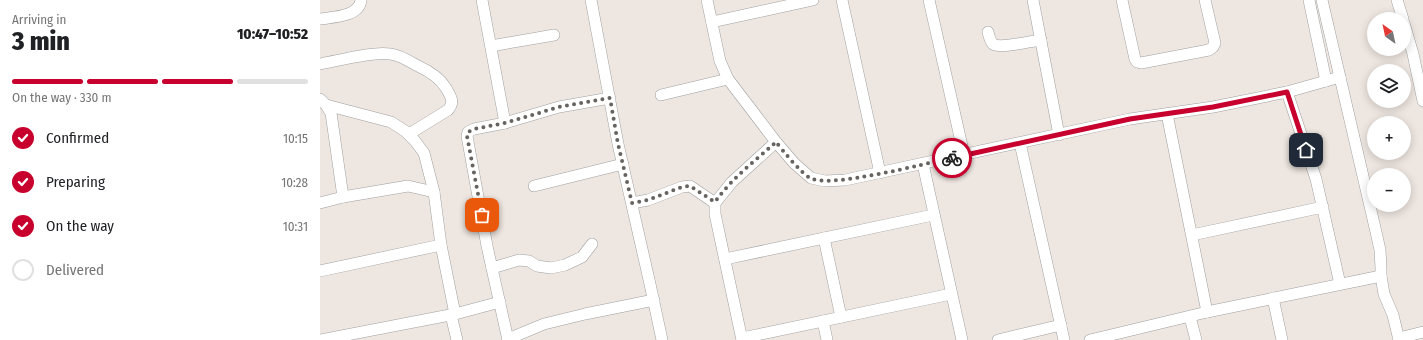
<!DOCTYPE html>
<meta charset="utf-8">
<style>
:root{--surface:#fff;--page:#f2f2f2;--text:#202124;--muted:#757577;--line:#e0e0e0;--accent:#c7002d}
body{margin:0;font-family:"Fira Sans Condensed",sans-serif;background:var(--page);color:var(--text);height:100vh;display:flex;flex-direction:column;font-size:15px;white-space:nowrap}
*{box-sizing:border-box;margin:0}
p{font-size:13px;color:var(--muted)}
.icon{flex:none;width:22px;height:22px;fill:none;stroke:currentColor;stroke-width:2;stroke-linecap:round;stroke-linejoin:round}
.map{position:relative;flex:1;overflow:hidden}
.panel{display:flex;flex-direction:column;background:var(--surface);width:320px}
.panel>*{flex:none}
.needle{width:26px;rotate:327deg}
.fabs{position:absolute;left:1047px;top:12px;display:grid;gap:8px}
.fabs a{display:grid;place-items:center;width:44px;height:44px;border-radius:50%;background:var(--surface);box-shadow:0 2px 10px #0003;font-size:20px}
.pin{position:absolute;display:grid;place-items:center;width:34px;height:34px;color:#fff;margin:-17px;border-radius:8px;box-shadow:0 2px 6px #0006}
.courier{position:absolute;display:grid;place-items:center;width:40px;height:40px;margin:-20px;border:3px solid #c7002d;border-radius:50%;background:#fff;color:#222;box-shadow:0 1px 5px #0007}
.headline em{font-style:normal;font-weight:800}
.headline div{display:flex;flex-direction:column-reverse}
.headline{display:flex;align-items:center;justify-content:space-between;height:68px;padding:0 12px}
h1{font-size:26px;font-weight:800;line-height:30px}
.bar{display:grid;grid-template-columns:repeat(4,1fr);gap:6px 4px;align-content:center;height:48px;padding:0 12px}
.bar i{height:5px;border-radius:3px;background:var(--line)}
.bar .on{background:var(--accent)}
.bar p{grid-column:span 4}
ol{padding:0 12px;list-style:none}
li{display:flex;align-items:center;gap:12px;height:44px}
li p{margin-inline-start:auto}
li .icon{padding:4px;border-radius:50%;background:var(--accent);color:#fff;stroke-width:4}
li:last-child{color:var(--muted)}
li i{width:22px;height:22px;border:2px solid var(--line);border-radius:50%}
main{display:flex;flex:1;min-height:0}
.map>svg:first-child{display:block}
</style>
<main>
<section class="panel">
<div class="headline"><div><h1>3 min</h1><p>Arriving in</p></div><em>10:47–10:52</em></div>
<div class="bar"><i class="on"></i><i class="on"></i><i class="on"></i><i></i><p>On the way · 330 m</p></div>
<ol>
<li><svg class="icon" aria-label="check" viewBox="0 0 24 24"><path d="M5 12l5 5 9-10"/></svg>Confirmed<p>10:15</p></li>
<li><svg class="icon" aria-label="check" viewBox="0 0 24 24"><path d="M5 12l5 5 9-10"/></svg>Preparing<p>10:28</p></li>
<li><svg class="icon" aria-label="check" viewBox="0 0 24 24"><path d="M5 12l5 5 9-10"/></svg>On the way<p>10:31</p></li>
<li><i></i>Delivered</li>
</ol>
</section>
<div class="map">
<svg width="1103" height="340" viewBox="0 0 1103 340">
<rect width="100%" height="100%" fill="#eee6e0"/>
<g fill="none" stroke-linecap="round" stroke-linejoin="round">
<!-- minor casing -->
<g stroke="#a0a0a0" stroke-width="12">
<g id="minor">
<polyline points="162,0 185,123"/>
<polyline points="271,0 298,144 330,284 342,340"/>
<polyline points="387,0 400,61 408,79 456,142 474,163 491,178 505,181 525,180 810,119 893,107 967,92 1020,77"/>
<polyline points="522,0 560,173"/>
<polyline points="609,0 644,155"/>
<polyline points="713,0 739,135"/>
<polyline points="802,0 815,59 817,62 821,63 889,50 893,47 895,43 885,0"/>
<polyline points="989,0 1006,81"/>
<polyline points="1002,0 1056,232 1060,250 1061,268 1061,276 1064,294 1073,315 1079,340"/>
<polyline points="1077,0 1083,19"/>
<path d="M0,19C13,17 39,17 41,0"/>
<polyline points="392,22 493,0"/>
<polyline points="1084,23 1093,54 1103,101"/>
<path d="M668,32C669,36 670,41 673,44C680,49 711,41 721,40"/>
<polyline points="171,46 234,35"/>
<path d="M0,64C18,61 53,51 70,54C80,55 89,61 98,66C109,71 120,78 126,88C131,97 135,102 128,110L89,134"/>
<polyline points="967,92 996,179 1020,284"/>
<polyline points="341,95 408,79"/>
<polyline points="0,99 6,105 11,113 23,197"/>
<polyline points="6,105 71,122 85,131 95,141 104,153 114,192 121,245 135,314"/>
<polyline points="847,114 887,312"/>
<polyline points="700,143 744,340"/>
<polyline points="603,164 642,340"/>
<polyline points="214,186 303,164"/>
<polyline points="0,203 23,197 88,186 114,192"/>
<polyline points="312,203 328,200 362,187 370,186 395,203"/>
<polyline points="872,235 1003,207"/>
<polyline points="504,238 521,317"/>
<polyline points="405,259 613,215"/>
<polyline points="172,268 199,260 209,261 217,266 231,268 245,265 262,257 272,244"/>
<polyline points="0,271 121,245"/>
<polyline points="953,298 962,340"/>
<polyline points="131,315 137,340"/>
<polyline points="870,317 876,340"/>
<polyline points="503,321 507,340"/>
<polyline points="422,338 631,294"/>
<polyline points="1079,338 1103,332"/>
<polyline points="188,339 224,324 265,314 334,300"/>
<polyline points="1,340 135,314 180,302"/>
<polyline points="188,340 167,246 147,136 148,132 154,129 185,123 239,107 290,98"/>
<polyline points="422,340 395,214 395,203 412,182 456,142"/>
<polyline points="678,340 741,325"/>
<polyline points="770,340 887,312 1061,276"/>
</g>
</g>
<!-- minor -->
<use href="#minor" stroke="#fff" stroke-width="11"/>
</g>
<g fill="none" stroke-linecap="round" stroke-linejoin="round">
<!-- done -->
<path stroke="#666361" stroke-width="4" stroke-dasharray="0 7.2" d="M162,215L147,136L148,132L154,129L185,123L239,107L290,98L298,144L312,203L328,200L362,187L370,186L395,202C411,179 435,161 456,142C464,152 480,172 490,178C510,189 606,163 632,158"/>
<!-- route -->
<polyline stroke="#c7002d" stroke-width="5" points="632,158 810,119 893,107 967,92 986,150"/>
</g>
</svg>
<div class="fabs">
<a><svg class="needle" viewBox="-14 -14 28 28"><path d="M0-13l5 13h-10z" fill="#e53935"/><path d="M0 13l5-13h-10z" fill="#757577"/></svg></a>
<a><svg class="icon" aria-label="layers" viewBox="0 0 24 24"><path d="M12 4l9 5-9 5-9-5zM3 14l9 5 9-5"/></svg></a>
<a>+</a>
<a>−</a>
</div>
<div class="pin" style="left:162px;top:215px;background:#ea580c"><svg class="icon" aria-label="bag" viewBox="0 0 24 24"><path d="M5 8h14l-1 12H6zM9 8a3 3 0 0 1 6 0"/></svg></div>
<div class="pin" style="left:986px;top:150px;background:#1f2937"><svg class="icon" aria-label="home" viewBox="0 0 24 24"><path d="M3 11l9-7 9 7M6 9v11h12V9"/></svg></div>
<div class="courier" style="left:632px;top:158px"><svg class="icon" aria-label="bike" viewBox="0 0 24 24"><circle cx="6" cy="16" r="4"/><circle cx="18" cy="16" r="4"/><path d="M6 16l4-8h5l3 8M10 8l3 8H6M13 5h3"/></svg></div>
</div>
</main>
